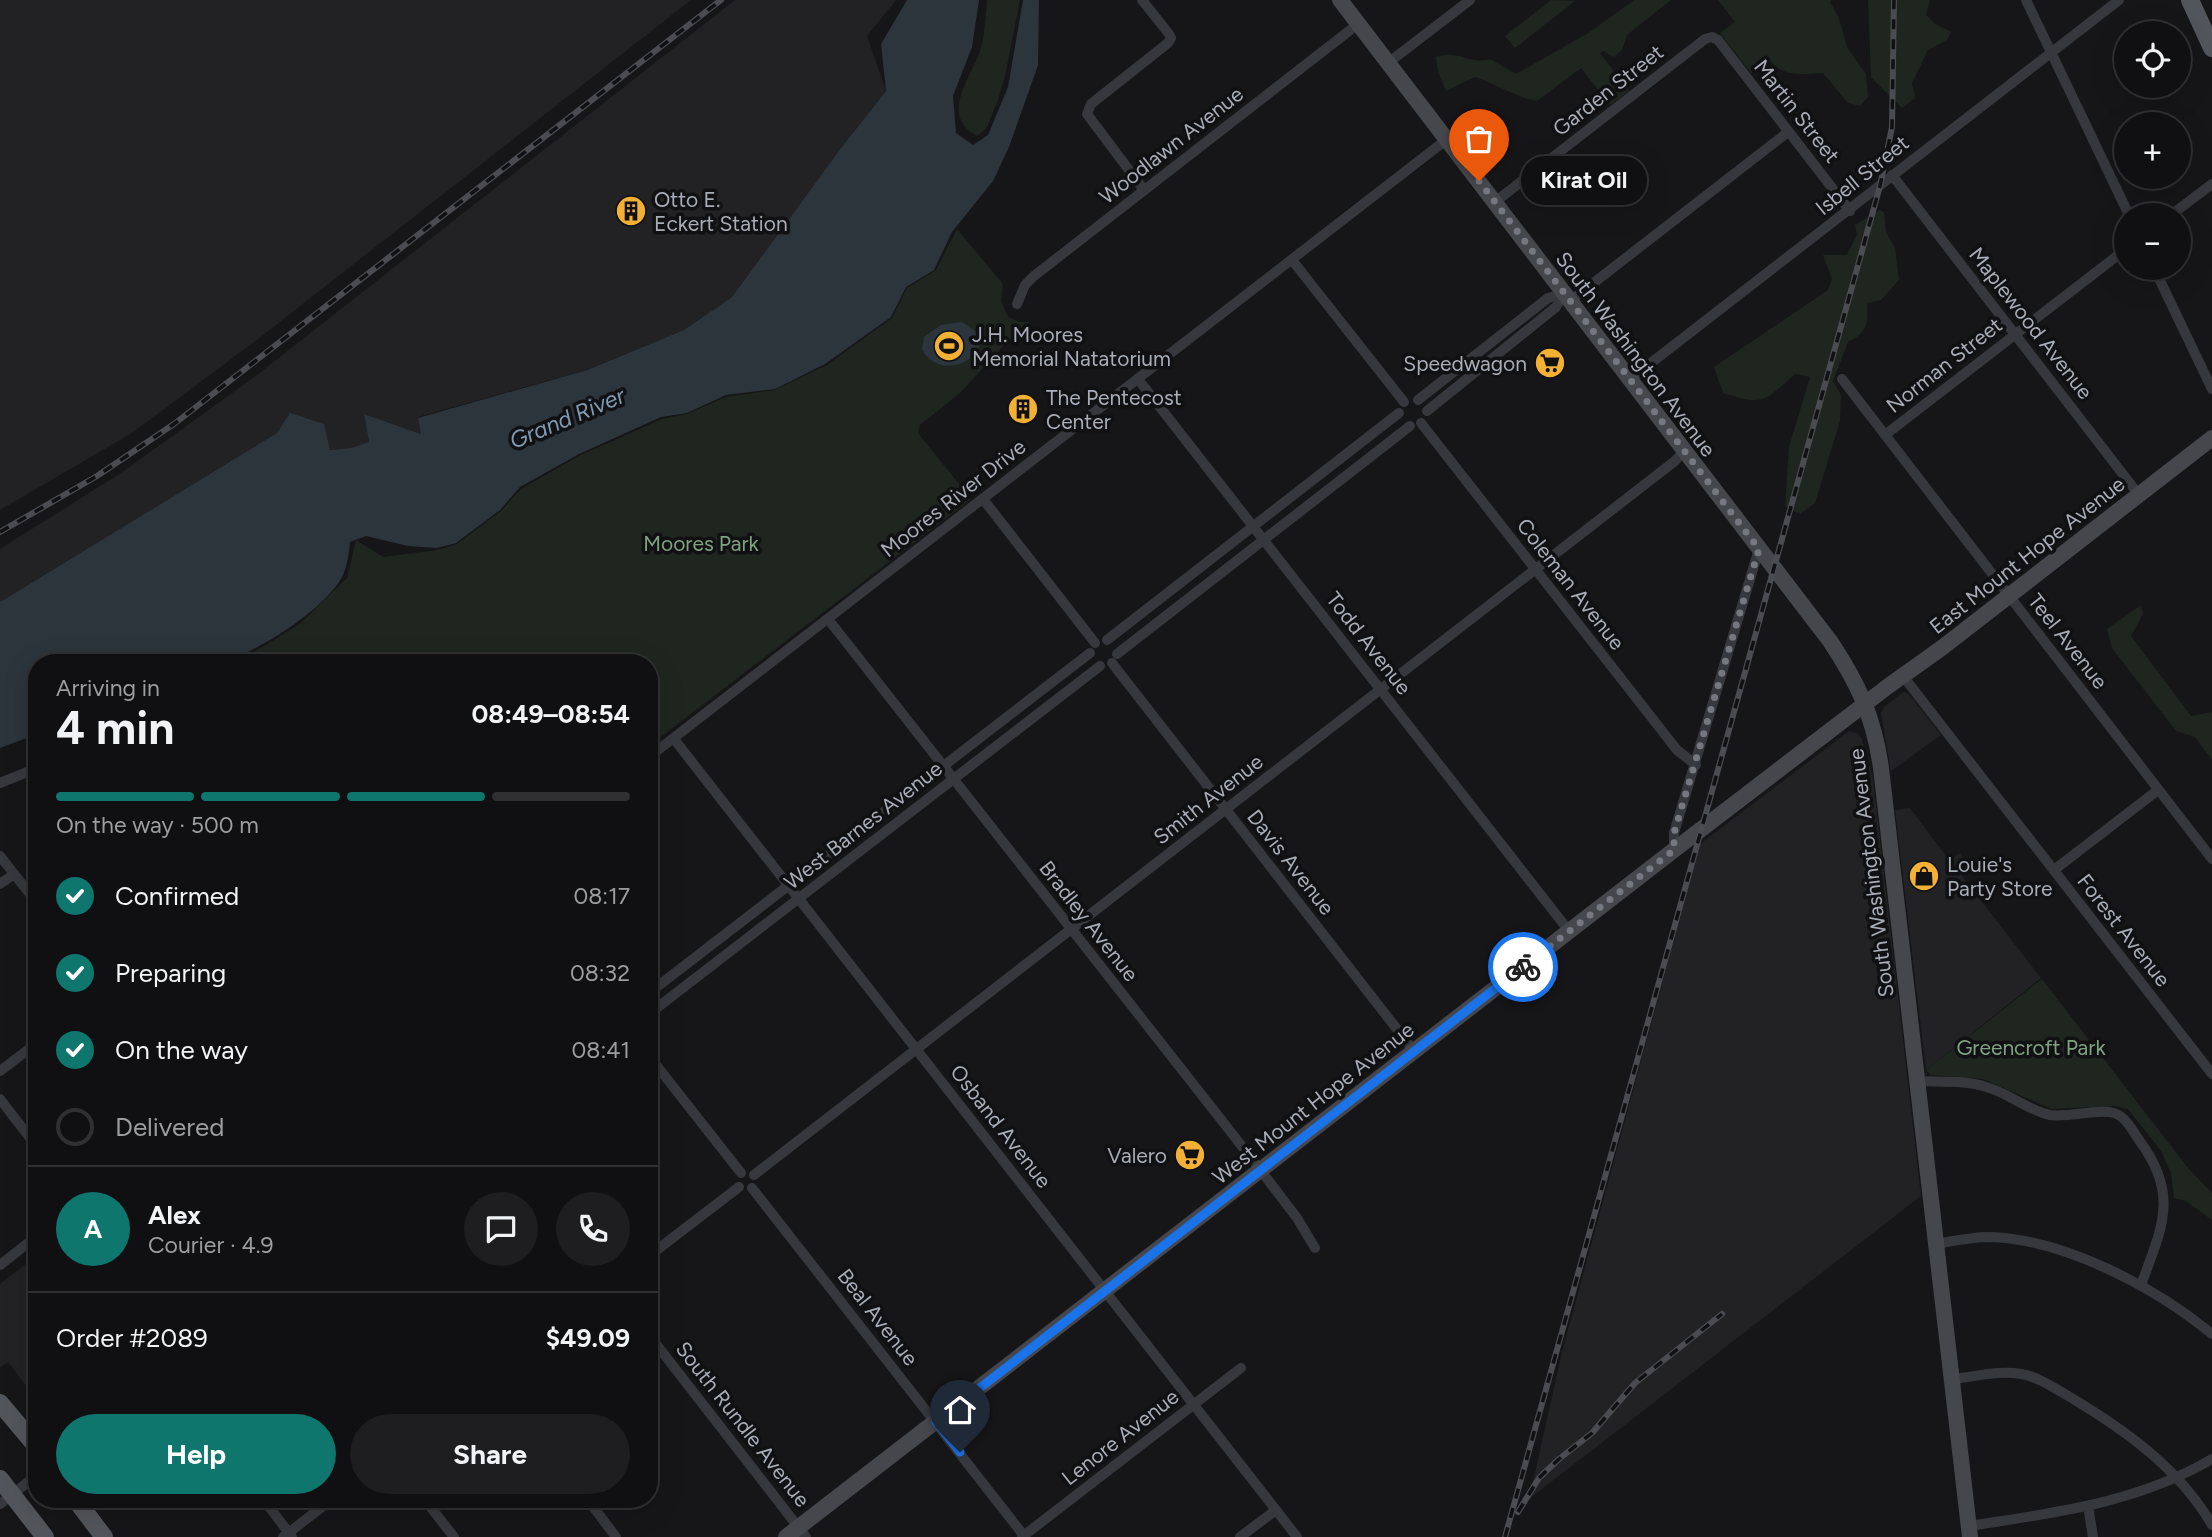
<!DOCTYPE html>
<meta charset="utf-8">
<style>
:root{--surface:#101012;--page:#1e1e20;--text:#f1f3f6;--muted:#9c9d9f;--line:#303032;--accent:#0f766e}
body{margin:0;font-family:Figtree,sans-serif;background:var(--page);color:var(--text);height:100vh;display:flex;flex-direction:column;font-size:26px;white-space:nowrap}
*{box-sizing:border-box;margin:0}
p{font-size:23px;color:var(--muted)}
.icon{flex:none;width:38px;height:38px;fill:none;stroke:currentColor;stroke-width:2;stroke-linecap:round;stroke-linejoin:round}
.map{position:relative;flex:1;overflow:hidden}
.side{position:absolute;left:28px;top:654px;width:630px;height:854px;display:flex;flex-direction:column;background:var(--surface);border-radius:28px;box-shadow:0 7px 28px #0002,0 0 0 2px var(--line)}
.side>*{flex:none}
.controls{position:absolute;left:2114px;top:21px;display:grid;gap:14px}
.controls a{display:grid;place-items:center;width:77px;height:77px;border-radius:50%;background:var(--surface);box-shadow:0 7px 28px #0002,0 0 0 2px var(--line);font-size:35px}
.pin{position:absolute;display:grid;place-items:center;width:60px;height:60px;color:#fff;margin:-72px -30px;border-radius:50% 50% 50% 0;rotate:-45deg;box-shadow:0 0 7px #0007}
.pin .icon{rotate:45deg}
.courier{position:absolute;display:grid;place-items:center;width:70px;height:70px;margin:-35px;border:5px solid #1a73e8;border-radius:50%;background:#fff;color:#222;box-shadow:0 2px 9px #0007}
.bubble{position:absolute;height:49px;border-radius:24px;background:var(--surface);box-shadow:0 7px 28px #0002,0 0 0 2px var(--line);font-size:23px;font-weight:700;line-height:49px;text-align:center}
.overview em{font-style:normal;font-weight:700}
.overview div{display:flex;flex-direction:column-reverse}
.overview{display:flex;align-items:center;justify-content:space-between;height:119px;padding:0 28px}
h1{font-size:46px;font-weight:700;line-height:52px}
.bar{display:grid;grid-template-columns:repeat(4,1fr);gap:10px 7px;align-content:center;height:84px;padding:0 28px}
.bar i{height:9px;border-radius:5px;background:var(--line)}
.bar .active{background:var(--accent)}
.bar p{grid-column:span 4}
.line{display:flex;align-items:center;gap:18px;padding:0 28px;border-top:2px solid var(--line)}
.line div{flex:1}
.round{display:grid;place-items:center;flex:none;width:74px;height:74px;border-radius:37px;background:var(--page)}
ol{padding:0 28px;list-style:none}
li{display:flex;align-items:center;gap:21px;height:77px}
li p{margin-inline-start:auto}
li .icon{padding:7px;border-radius:50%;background:var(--accent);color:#fff;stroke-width:4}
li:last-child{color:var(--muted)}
li i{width:38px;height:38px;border:4px solid var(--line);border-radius:50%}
.cta{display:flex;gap:14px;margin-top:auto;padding:14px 28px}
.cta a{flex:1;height:80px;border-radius:42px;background:var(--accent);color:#fff;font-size:28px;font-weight:700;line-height:80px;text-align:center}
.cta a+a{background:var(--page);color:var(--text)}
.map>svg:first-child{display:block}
</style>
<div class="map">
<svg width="2212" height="1537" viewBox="0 0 2212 1537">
<rect width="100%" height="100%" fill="#161618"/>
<!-- built -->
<g fill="#222225">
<polygon points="0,0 691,0 258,339 132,433 0,510"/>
<polygon points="735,0 896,0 867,36 886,91 841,148 732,297 684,330 586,370 418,417 421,434 364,414 369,442 351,448 330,450 291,413 277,433 0,602 0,549 121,473 253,378"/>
<polygon points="1904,692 1910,695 1941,735 1891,771 1881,713 1885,706"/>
<polygon points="1849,731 1857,733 1862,739 1873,779 1921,1196 1529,1499 1562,1352 1700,844"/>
<polygon points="1910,808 1949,860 1960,853 1971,868 1962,876 2041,978 1926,1070 1895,810"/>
<polygon points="37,1255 37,1400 8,1362 0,1367 0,1284"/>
</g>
<!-- green -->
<g fill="#1e261f">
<path d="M987,0H1020L1005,76L998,100L986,129L977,136C936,114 976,73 982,44C985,30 986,14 987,0Z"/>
<polygon points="1551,0 1575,1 1515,48 1505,36"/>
<path d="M1634,0H1671L1627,35L1622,50L1614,57L1603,51L1600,53L1629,91L1610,105L1581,68L1537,101C1521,99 1493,83 1475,77L1446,91L1438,72L1436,57C1460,49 1468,65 1490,59L1516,74L1590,32Z"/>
<path d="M1718,0H1831L1830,2L1838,16L1848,49L1866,74L1868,97L1860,106L1848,103L1823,73C1803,74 1782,78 1769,59L1751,73L1720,33L1735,22Z"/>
<polygon points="1868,0 1930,0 1926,15 1935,24 1951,32 1947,40 1928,50 1912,83 1915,98 1902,108 1871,77"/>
<path d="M1880,210L1884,212L1886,232L1895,248L1899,280L1881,300L1867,303C1868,324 1868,332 1848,342L1833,381L1841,395L1840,421L1815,503L1800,514L1785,506L1789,447L1810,377L1795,374C1764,402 1764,406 1723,393L1714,367L1828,290L1832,279L1823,255H1847L1857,235L1855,225Z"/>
<polygon points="957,229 1003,284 1001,301 1008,317 1019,322 1030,322 1006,343 960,393 920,425 918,433 971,499 649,746 649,663 226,663 254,652 300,624 347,578 356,540 383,557 437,550 457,544 501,511 521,489 579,456 662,419 687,414 726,397 774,390 827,365 892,318 907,288 936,270"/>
<polygon points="2141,605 2143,614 2131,636 2191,716 2212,712 2212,760 2195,737 2176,731 2112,648 2107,629"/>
<polygon points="2042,979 2188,1168 2212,1193 2212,1220 2186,1201 2174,1198 2171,1173 2161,1151 2128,1109 2114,1106 2052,1109 1983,1079 1931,1075 1926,1070"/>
</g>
<!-- water -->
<g fill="#2c353c">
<path d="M907,0H979L972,47L953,96L956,133L973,145L988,135L1008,87L1023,0H1039L1038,65L1009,147L993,181L952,232L934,270L906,287L891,317L825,364L775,389L726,395L687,413L661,417L579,454L520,487L500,510L456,543L437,548L408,546L366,536L350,542C349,554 347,568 341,579C321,612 257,652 221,663H37V734L0,748V602L277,433L290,413L324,424L330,450L351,448L369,442L364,414L421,434L418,418L587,370L684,330L732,297L841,148L886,91L881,44Z"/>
<path d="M961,322C1012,345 943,390 922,349L924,337L941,325Z"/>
</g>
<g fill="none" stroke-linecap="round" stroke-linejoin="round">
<!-- street -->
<g stroke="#37383d" stroke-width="10">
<polyline points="1142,0 1169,34 1171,38 1168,43 1091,104 1087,114 1144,190"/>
<polyline points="2026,0 2129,215"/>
<polyline points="1388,63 1470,0"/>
<polyline points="1892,175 2139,495"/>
<polyline points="1495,202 1705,39 1712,37 1718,40 1850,211"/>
<polyline points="2171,215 2212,184"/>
<polyline points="1292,260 1404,402"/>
<polyline points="2154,268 2212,389"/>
<polyline points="1569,302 1788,132"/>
<polyline points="1017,304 1025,285 1034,276 1358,24"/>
<polyline points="1138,379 1569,931"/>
<polyline points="1842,379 2212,859"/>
<polyline points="1629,380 2119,0"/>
<polyline points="1418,400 1548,298 1563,294"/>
<polyline points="1427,411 1556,307 1563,294"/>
<polyline points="1421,423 1677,750 1696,765"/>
<polyline points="1885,435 2126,249"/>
<polyline points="983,499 1095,643"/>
<polyline points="828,619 1252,1159 1297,1218 1315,1248"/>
<polyline points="1107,640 1399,413"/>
<polyline points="1117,654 1410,426"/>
<polyline points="1112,663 1414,1051"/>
<polyline points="1903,676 2212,1074"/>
<polyline points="674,739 1297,1537"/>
<polyline points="649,757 1446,140"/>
<polyline points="0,783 37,768"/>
<polyline points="1674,850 1674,833 1759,549"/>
<polyline points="0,856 37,903"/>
<polyline points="2054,870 2158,790"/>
<polyline points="0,884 14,874"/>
<polyline points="649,993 1090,653"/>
<polyline points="649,1014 1100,666"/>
<polyline points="649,1056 741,1173"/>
<polyline points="0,1071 37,1043"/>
<path d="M1917,1081C1939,1082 1966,1080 1986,1087C2009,1093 2027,1110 2050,1115C2070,1118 2098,1108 2114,1113C2125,1116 2133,1131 2139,1140C2180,1195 2162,1227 2141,1285"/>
<polyline points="0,1099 37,1147"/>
<polyline points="754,1175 1675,461 1684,451"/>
<polyline points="752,1188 1025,1537"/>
<path d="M1936,1244C1953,1241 1972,1237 1989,1237C2064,1239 2155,1287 2212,1334"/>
<polyline points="649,1256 739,1187"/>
<polyline points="0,1265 37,1236"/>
<polyline points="649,1335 806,1537"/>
<path d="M1951,1379C1975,1377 1998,1370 2021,1374C2039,1377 2054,1388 2070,1397C2125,1430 2179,1468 2212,1525"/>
<polyline points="264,1500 292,1537"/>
<polyline points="425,1500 454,1537"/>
<polyline points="588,1500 616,1537"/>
<polyline points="0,1504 37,1475"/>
<polyline points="2088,1506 2093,1537"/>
<path d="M1969,1526C2053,1513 2137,1503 2212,1459"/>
<polyline points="283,1537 331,1500"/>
<polyline points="1022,1537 1241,1368"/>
<polyline points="1240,1537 1276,1510"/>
</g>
<!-- secondary -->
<g stroke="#45474d" stroke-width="16">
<path d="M1340,0L1830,641C1858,683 1874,717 1881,768L1970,1537"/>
<polyline points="786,1537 1674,850 1887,687 1943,647 2212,438"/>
</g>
<!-- primary -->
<g stroke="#53555c" stroke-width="18">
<polyline points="2190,0 2212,48"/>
<polyline points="0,1403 37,1447"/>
<polyline points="0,1479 45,1537"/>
<polyline points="76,1500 104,1537"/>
</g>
<!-- rail casing -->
<g stroke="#4a4c52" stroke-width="6">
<g id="rail">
<polyline points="0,532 97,476 174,424 721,0"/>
<polyline points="1518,1512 1539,1478 1559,1459 1592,1433 1635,1383 1722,1314"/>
<polyline points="1505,1537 1880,186 1892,127 1894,0"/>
</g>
</g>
<!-- rail -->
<use href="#rail" stroke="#111113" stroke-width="3.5" stroke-dasharray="10" stroke-linecap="butt"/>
</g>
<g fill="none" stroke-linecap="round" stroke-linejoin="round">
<!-- done -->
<polyline stroke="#757880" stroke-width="7" stroke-dasharray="0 12.6" points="1479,181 1759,549 1674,833 1674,850 1523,967"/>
<!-- route -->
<polyline stroke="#1a73e8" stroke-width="9" points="960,1452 936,1422 1523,967"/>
</g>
<!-- icons -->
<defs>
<g id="building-disc" transform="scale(1.575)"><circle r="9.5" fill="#f2b134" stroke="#111113"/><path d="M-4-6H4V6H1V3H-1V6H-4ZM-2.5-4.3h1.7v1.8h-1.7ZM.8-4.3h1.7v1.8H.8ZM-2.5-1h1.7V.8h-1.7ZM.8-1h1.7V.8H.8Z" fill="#111"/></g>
<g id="stadium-disc" transform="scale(1.575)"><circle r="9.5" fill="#f2b134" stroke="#111113"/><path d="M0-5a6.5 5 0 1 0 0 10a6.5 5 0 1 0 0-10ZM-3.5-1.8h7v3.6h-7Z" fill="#111"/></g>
<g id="supermarket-disc" transform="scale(1.575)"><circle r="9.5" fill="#f2b134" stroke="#111113"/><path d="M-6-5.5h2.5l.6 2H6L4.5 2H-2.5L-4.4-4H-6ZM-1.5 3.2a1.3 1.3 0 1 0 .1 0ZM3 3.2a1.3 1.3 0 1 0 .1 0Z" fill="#111"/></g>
<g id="shop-disc" transform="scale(1.575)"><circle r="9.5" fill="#f2b134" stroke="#111113"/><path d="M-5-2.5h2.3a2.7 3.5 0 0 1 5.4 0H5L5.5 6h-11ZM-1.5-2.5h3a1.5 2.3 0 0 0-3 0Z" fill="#111"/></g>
</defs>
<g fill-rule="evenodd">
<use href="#building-disc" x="631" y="211"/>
<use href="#stadium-disc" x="949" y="346"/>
<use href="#supermarket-disc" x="1550" y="363"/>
<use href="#building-disc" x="1023" y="409"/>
<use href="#shop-disc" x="1924" y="876"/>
<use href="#supermarket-disc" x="1190" y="1155"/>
</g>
<g text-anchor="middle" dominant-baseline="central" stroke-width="7" stroke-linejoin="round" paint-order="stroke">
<!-- street labels -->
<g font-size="21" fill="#a8adb8" stroke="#111113">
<text transform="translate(1608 90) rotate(-38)">Garden Street</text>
<text transform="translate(1797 111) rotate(52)">Martin Street</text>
<text transform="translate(1171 145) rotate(-38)">Woodlawn Avenue</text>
<text transform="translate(1862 175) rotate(-39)">Isbell Street</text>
<text transform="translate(2031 323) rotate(52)">Maplewood Avenue</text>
<text transform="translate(1636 354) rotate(53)">South Washington Avenue</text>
<text transform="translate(1944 365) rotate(-38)">Norman Street</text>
<text transform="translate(953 498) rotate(-38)">Moores River Drive</text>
<text transform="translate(2027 555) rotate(-38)">East Mount Hope Avenue</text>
<text transform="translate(1571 584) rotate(52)">Coleman Avenue</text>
<text transform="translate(2068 641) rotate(52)">Teel Avenue</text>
<text transform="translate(1369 643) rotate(52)">Todd Avenue</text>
<text transform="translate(1208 799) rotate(-38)">Smith Avenue</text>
<text transform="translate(863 825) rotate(-38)">West Barnes Avenue</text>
<text transform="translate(1291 862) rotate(52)">Davis Avenue</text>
<text transform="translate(1871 873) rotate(-97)">South Washington Avenue</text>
<text transform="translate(1089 921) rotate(52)">Bradley Avenue</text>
<text transform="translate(2124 930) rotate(52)">Forest Avenue</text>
<text transform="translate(1313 1103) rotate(-38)">West Mount Hope Avenue</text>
<text transform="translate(1001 1126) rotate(52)">Osband Avenue</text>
<text transform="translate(878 1317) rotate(52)">Beal Avenue</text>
<text transform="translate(743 1424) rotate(52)">South Rundle Avenue</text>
<text transform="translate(1120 1437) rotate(-38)">Lenore Avenue</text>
</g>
<!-- poi labels -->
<g font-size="21" fill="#a8adb8" stroke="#111113" text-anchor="start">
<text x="654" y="199">Otto E.<tspan x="654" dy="24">Eckert Station</tspan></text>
<text x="972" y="334">J.H. Moores<tspan x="972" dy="24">Memorial Natatorium</tspan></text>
<text x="1527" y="363" text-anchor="end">Speedwagon</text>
<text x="1046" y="397">The Pentecost<tspan x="1046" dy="24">Center</tspan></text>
<text x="1947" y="864">Louie's<tspan x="1947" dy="24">Party Store</tspan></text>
<text x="1167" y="1155" text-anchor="end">Valero</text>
</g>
<!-- park labels -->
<g font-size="21" fill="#7fa381" stroke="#111113">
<text x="701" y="543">Moores Park</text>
<text x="2031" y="1047">Greencroft Park</text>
</g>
<!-- water labels -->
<g font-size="23" font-style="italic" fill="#7f9bb3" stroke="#111113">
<text transform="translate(567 418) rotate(-23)">Grand River</text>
</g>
</g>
</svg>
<div class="controls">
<a><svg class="icon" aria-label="locate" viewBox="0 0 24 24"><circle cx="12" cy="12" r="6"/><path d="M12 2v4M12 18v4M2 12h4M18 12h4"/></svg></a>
<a>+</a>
<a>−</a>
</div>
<div class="pin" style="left:1479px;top:181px;background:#ea580c"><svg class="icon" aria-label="bag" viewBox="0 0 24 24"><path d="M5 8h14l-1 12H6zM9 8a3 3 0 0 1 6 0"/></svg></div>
<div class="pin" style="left:960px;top:1452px;background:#1f2937"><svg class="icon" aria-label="home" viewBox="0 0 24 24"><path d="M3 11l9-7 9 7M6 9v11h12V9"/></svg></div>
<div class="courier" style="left:1523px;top:967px"><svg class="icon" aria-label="bike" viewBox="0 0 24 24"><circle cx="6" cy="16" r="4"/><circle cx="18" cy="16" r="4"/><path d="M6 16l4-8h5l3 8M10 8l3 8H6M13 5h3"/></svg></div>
<div class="bubble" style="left:1521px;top:156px;width:126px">Kirat Oil</div>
<section class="side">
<div class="overview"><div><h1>4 min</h1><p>Arriving in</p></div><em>08:49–08:54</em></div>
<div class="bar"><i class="active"></i><i class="active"></i><i class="active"></i><i></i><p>On the way · 500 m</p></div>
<ol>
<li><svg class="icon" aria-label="check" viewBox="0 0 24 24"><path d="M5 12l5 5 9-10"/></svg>Confirmed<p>08:17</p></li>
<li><svg class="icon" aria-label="check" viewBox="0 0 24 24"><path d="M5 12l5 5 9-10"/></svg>Preparing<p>08:32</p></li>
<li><svg class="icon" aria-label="check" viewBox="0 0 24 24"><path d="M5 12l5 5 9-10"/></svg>On the way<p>08:41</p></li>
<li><i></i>Delivered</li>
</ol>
<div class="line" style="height:126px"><b class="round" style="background:var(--accent);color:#fff">A</b><div><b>Alex</b><p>Courier · 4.9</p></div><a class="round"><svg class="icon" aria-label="chat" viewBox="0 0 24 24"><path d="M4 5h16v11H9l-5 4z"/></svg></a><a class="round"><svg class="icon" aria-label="phone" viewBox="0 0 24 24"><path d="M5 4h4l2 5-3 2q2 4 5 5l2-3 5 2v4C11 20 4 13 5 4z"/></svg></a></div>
<div class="line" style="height:91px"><div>Order #2089</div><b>$49.09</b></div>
<div class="cta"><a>Help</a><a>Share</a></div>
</section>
</div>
